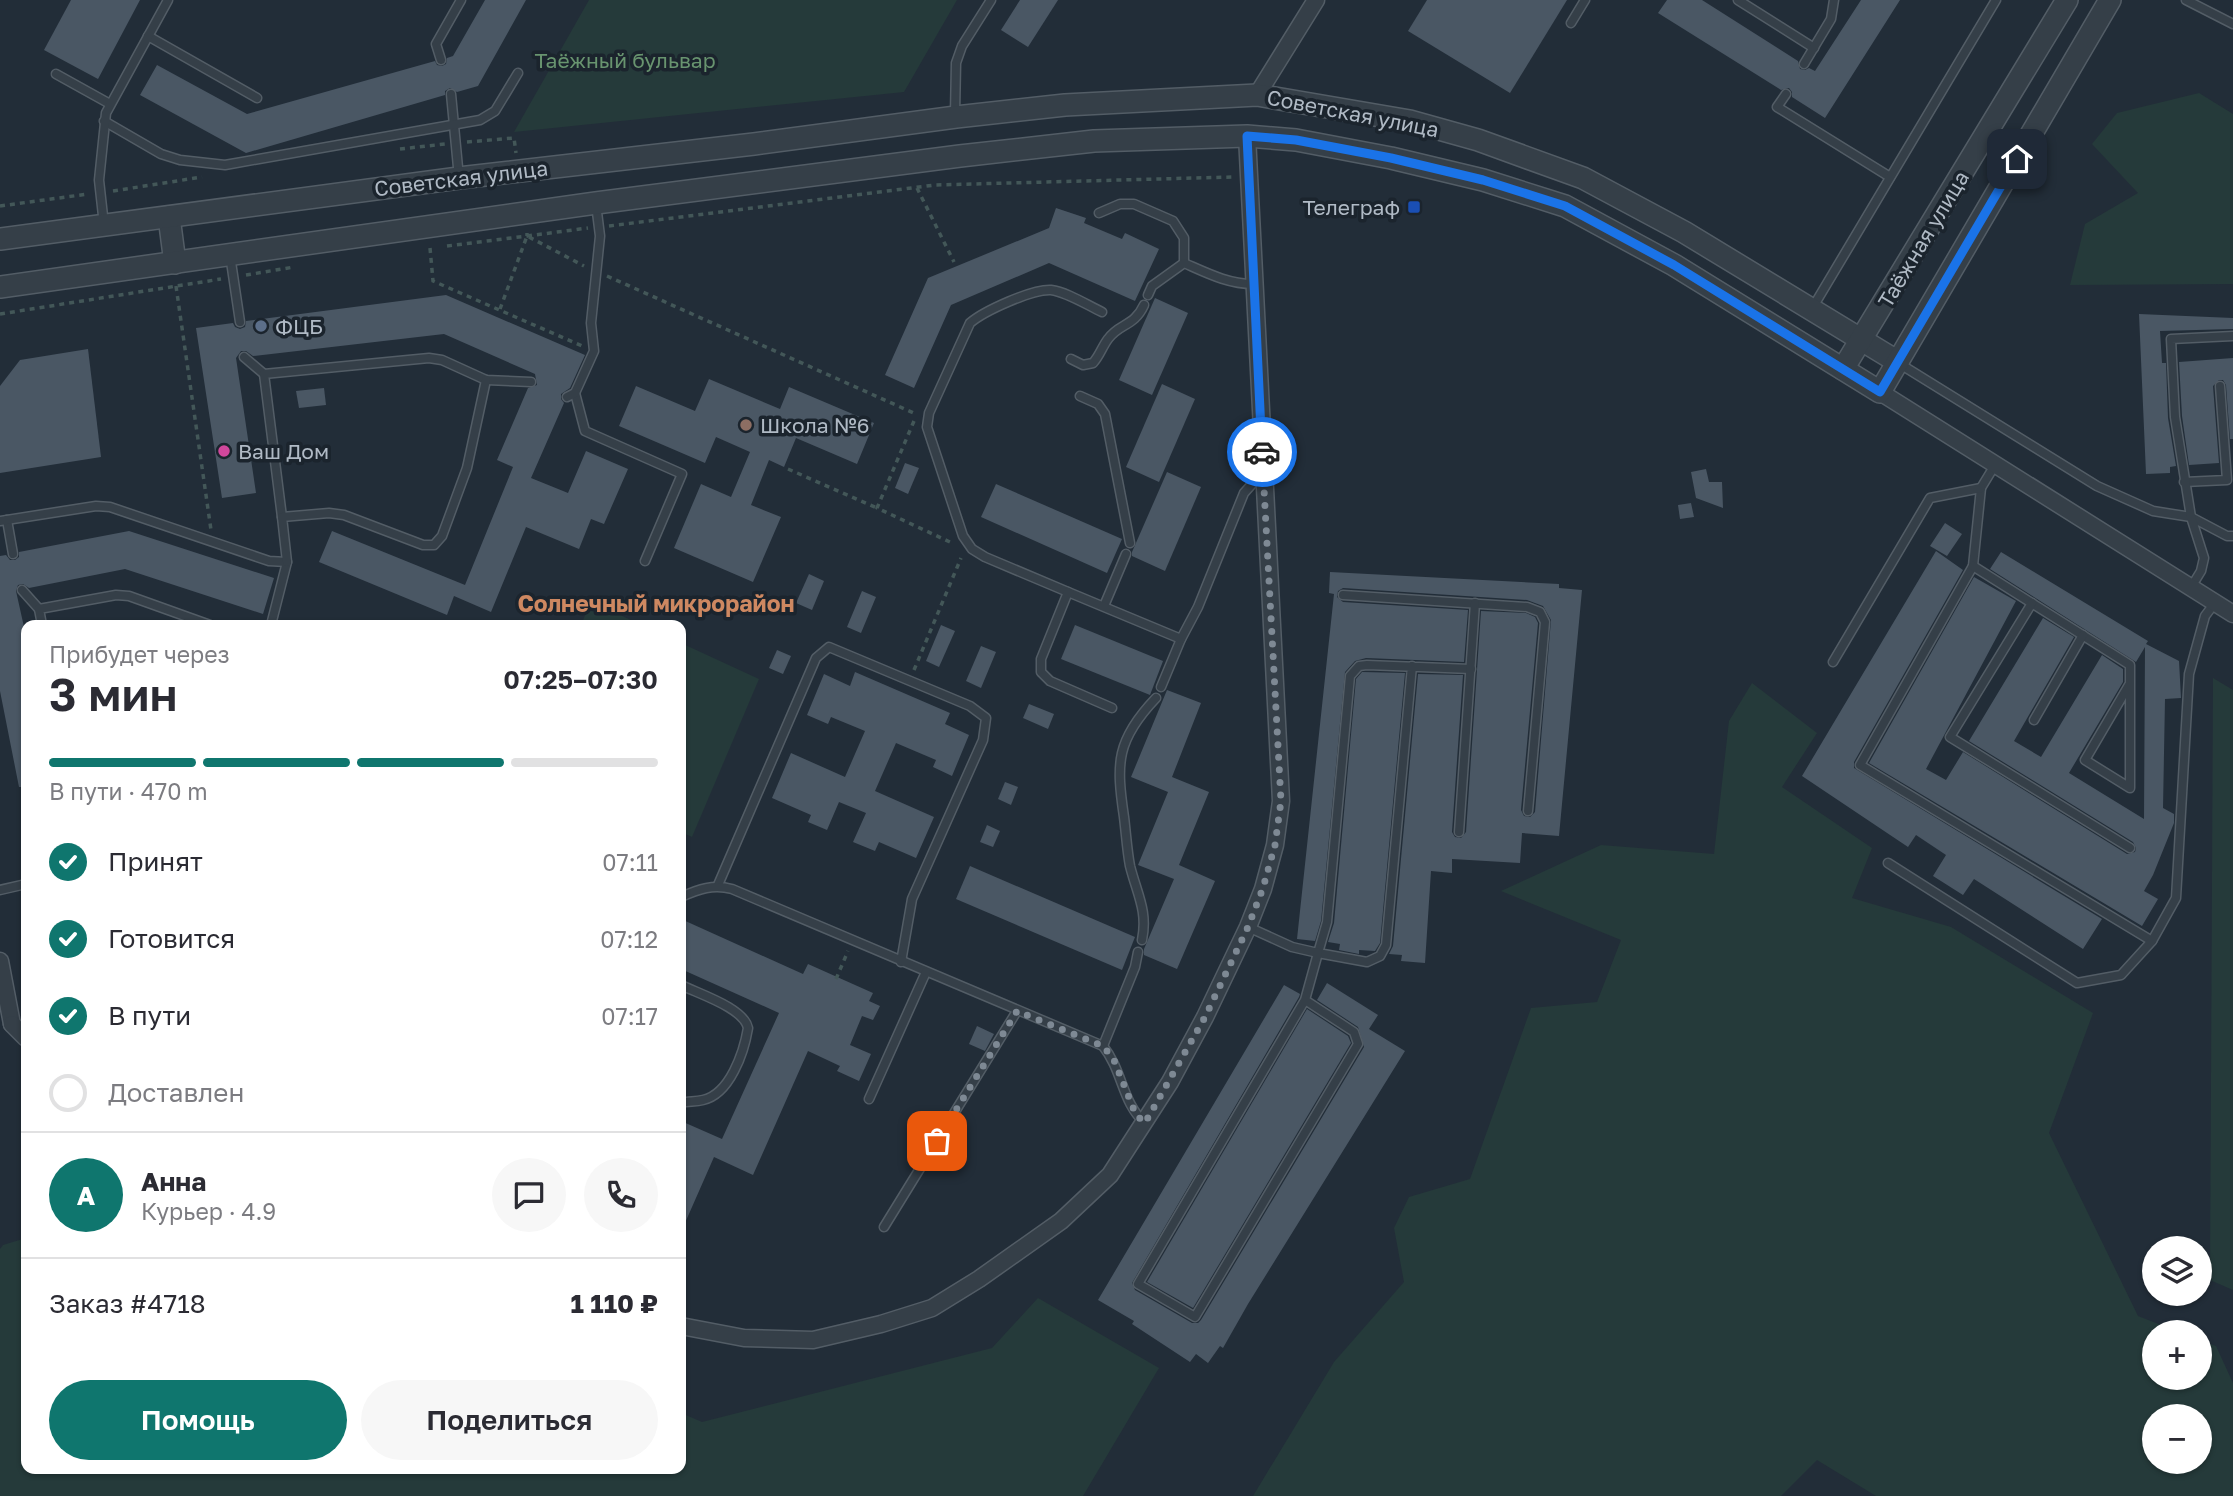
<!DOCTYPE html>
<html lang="ru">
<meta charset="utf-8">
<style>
:root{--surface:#fff;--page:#f7f7f7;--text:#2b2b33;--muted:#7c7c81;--line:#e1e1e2;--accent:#0f766e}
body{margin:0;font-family:"Golos Text",sans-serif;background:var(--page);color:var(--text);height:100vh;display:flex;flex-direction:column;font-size:26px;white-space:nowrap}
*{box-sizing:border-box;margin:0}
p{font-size:23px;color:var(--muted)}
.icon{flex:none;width:38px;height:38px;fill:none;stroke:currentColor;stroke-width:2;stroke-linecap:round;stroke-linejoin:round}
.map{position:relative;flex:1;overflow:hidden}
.drawer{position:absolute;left:21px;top:620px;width:665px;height:854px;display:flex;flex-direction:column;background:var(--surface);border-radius:14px;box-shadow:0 2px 5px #0004}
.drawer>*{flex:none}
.controls{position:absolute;left:2142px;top:1236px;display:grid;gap:14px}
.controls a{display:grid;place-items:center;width:70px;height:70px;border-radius:50%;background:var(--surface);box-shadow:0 2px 5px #0004;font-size:35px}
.pin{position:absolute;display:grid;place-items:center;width:60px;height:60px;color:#fff;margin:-30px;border-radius:14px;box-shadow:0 4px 10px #0006}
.courier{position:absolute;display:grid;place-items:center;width:70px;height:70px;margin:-35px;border:5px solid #1a73e8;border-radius:50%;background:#fff;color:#222;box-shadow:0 2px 9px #0007}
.summary em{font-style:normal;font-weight:600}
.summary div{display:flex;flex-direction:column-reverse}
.summary{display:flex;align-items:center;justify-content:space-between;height:119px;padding:0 28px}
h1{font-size:46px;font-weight:600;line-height:52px}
.bar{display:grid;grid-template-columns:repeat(4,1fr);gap:10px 7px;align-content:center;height:84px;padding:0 28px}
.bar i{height:9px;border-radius:5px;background:var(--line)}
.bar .current{background:var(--accent)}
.bar p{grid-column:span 4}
.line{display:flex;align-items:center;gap:18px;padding:0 28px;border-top:2px solid var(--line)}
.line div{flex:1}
.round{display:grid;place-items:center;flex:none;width:74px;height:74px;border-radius:37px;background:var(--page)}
ol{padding:0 28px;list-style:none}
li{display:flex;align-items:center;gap:21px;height:77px}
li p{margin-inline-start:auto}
li .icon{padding:7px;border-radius:50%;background:var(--accent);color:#fff;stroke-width:4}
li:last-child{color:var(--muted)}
li i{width:38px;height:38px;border:4px solid var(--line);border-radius:50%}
.action{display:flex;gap:14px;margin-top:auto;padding:14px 28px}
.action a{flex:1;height:80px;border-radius:42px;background:var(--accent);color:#fff;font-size:28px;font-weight:600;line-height:80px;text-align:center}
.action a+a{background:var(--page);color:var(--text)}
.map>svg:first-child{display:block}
</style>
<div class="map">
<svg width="2233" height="1496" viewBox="0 0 2233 1496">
<rect width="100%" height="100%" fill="#222d38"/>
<!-- green -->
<g fill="#253a3a" fill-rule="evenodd">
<polygon points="589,0 957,0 904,92 514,132"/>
<polygon points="2199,93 2233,114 2233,284 2070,285 2085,224 2138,193 2092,144 2117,113"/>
<polygon points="591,601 641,625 581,625"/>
<polygon points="681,643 759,679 692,837 681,832"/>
<polygon points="2213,678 2233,690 2233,1290 2210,1280"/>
<path d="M1752,683L1817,733L1782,787L1872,848L1852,898L1951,927L2093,1013L2049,1133L2138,1316L2179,1332H2154V1377H2200V1340L2216,1346L2233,1383V1496H1876L1817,1460L1781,1496H1253L1334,1362L1404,1282L1394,1228L1409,1197L1470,1179L1531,1008L1597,1002L1621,940L1501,891L1601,845L1714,854L1729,721ZM2154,1416H2200V1461H2154Z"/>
<polygon points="26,1238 26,1468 681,1468 681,1413 702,1422 992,1348 1038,1298 1159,1368 1083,1496 0,1496 0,1249 3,1245"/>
</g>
<!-- building -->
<g fill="#4a5764">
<polygon points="71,0 140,0 98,79 44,50"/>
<polygon points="485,0 526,0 478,86 457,92 450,88 445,91 445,95 246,153 140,95 157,65 247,114 435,61 437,65 442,66 446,64 447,58 453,56"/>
<polygon points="1020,0 1058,0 1028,47 1001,30"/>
<polygon points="1427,0 1567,0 1510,93 1408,31"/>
<polygon points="1667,0 1702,0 1798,61 1800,69 1805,70 1809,68 1815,71 1861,0 1900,0 1825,118 1792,97 1792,92 1789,88 1781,90 1658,13"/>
<polygon points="1056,208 1086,218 1084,223 1122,239 1125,233 1159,249 1135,301 1049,263 951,305 914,388 885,375 928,278 1049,228"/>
<polygon points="446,295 585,355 570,388 561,394 561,399 564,403 531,478 568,493 586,451 628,469 604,524 591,519 579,549 526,527 491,612 454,596 447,615 319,562 332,531 465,585 513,467 497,460 528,388 537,385 535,374 444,334 253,356 246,351 241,351 236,358 256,493 222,498 196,328 233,323 235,327 240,329 245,327 246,321"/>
<polygon points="1155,298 1188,313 1152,395 1119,380"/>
<polygon points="2139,314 2233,318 2233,329 2160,331 2162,363 2166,363 2168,418 2176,466 2170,467 2170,473 2146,474"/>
<polygon points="88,349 101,457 0,473 0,386 20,360"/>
<polygon points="2233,358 2233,439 2230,439 2226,385 2223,380 2219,380 2213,386 2219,463 2189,465 2182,416 2179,362"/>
<polygon points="709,379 780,409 789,387 874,423 857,464 796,438 784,467 769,460 751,505 781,517 753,582 674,548 701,484 731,497 750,452 716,437 705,463 619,426 636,386 695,411"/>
<polygon points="1162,384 1195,399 1159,482 1126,467"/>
<polygon points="324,388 326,405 299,408 296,391"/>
<polygon points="905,463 919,468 908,494 895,488"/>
<polygon points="1706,469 1709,482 1722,482 1723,508 1696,498 1691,472"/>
<polygon points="1167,472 1201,487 1165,571 1132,556 1132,552"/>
<polygon points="996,484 1122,539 1107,573 981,517"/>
<polygon points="1691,503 1694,517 1680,519 1678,505"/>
<polygon points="1945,523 1962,534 1947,556 1930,546"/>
<polygon points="129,531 274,578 263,614 125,569 29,588 23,584 18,585 16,591 26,636 26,787 19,787 0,691 0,556 6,555 10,560 15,560 19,557 19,552"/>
<polygon points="1936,551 1963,570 1854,762 1854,768 2102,919 2083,949 1974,879 1963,895 1933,876 1946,855 1916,835 1908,847 1802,776"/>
<polygon points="2001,552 2148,641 2146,644 2179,661 2181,698 2165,699 2163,808 2174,814 2174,823 2153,875 2144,891 2158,899 2142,926 1869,763 1974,577 2016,601 1926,769 1946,780 1963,752 2127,854 2135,852 2136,848 2133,842 1969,741 2043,618 2074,637 2014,741 2041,757 2102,655 2123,669 2123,682 2069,773 2144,819 2145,647 2136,662 1990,569"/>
<polygon points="1330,572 1559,584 1559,588 1582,590 1559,836 1522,833 1520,863 1452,859 1452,873 1431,871 1425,963 1401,961 1402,955 1389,954 1393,946 1418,674 1463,675 1452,832 1455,837 1461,838 1466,832 1481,611 1526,613 1535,617 1538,623 1521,810 1524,816 1530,817 1535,812 1551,620 1543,606 1527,600 1343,588 1338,591 1337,597 1343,602 1468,610 1464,662 1366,658 1355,661 1345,672 1321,921 1315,941 1297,939 1334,594 1329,593"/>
<polygon points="809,574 824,581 812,610 796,603"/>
<polygon points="862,591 876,597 861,633 847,627"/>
<polygon points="941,625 955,631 939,667 926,661"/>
<polygon points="1075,625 1163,661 1150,695 1061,659"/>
<polygon points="981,646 996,652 981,688 966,681"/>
<polygon points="777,650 791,656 783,674 769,668"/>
<polygon points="855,672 950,713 945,724 969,735 952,776 933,767 936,760 896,743 875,791 934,817 916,858 879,842 875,851 853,842 866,813 839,802 827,830 808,822 811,815 772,798 791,753 845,777 865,731 831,717 828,724 807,715 824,674 850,686"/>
<polygon points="1362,672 1405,673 1380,943 1375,951 1359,950 1359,954 1339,950 1340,944 1328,942 1334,923 1356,679"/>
<polygon points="1167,690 1201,703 1172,777 1209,792 1179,865 1215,881 1177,969 1144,955 1144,949 1174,879 1138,865 1168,792 1131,777"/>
<polygon points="1029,704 1054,714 1048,729 1023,718"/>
<polygon points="1005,782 1018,787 1011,805 998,799"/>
<polygon points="987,825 1000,831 993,847 980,842"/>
<polygon points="970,866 1135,937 1122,970 956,899"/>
<polygon points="681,919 803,974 808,964 873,993 869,1001 880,1006 873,1020 862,1016 850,1045 871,1054 859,1081 837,1071 840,1066 808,1051 753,1175 714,1157 681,1232 681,1121 722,1139 779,1013 681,969"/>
<polygon points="1327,983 1378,1015 1369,1029 1405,1051 1248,1304 1223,1348 1220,1346 1208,1363 1196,1354 1190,1362 1132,1324 1134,1321 1098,1300 1284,985 1300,994 1299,997 1132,1283 1135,1290 1192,1323 1198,1323 1201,1320 1364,1047 1358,1027 1317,1000"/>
<polygon points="1307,1009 1348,1036 1351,1043 1193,1308 1147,1282"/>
<polygon points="977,1026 994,1034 985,1051 969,1044"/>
</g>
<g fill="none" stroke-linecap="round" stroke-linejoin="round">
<!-- service casing -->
<g stroke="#535d66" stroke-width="11">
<g id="service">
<polyline points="1738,0 1814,48"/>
<polyline points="2186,0 2233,24"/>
<polyline points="1571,23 1585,0"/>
<polyline points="148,36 257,98"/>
<polyline points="441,60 436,44 461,0"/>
<polyline points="1804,64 1831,19 1834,0"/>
<polyline points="56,74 110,104"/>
<polyline points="451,94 459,178"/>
<polyline points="1786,94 1777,107 1890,177"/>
<polyline points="955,114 956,63 962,46 991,0"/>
<polyline points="104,121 161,154 180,160 225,165 480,120 495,111 518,73"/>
<polyline points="1099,213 1120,204 1134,204 1173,221 1184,238 1184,263"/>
<polyline points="104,225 99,180 106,113 168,0"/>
<polyline points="230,255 240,322"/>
<path d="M1148,295L1152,286L1184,263C1207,273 1228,284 1253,284"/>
<polyline points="1813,307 1996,0"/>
<polyline points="244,357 264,374"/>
<path d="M1071,359L1083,365L1093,363C1100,355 1102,347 1108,339C1119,323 1134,327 1144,305"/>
<polyline points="1900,364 2097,486 2153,511 2191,517 2227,536 2233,536"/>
<polyline points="575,393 585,431 682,474 645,561"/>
<polyline points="1080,396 1098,404 1105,414 1130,543"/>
<polyline points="567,397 575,393 594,351 591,323 600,236 596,204"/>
<polyline points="1995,465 1981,488 1973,566 1860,765 2152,941"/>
<polyline points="2184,482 2227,480 2220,386"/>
<polyline points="282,517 264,374 429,358 442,360 486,380 531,382"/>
<polyline points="7,520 13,554"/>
<polyline points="0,521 96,506 110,507 269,561 287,562 271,625"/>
<polyline points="287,562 282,517 329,513 344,515 423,545 434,545 442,536 467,468 486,380"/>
<polyline points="1973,566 2130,665 2130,788 2085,760 2129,685"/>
<polyline points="2190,589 2201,571 2204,558 2191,517 2175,417 2171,339 2233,336"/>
<polyline points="22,590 39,609"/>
<path d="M1068,592L985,557L972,549L963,536L927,427L929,413L970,323C984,311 1032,289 1051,290C1067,292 1087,305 1102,312"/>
<polyline points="1343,595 1527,607 1540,612 1545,622 1528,811"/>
<polyline points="2032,603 1950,737 2130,848"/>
<polyline points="1104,606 1126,554"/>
<polyline points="42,625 39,609 116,595 129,596 210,625"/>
<polyline points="1833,662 1930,498 1981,488"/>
<polyline points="1412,666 1386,945 1380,956 1367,962 1318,953 1327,922 1350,676 1359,666 1367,665 1471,669"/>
<polyline points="1161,687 1181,639"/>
<polyline points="1112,708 1050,681 1041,672 1041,659 1068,592 1181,639 1198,607 1244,493 1262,473"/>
<polyline points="2034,720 2083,635"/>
<polyline points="1459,832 1475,603"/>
<polyline points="1888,863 2077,983 2121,975 2152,941 2176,898 2189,674 2205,616 2214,604"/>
<polyline points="718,885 816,658 829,647 970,706 986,718 983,740 912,899 901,962"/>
<polyline points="0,890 26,884"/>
<path d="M681,897C699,889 713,884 732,889L1103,1046C1123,1071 1122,1103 1145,1123"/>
<polyline points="1248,927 1292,947 1318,953 1305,1000 1138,1284 1195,1317 1358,1044 1354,1032 1305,1000"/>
<path d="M1142,940C1148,911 1137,894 1130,866C1127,850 1126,833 1124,817C1116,763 1116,740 1156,698"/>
<path d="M681,985C699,994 744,1008 748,1028C744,1052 730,1094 703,1100C695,1102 688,1101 681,1103"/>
<polyline points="1103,1046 1135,967 1138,952"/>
<polyline points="869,1099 926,972"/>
<polyline points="884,1227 1017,1011"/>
</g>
</g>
<!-- minor casing -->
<g stroke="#535d66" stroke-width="19">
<g id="minor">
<polyline points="1257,95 1316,0"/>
<polyline points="1880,392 2233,614"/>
<polyline points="0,961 12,1024"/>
<polyline points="12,1024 26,1038"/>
<polyline points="681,1326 744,1338 813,1340 881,1324 932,1308 979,1279 1061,1221 1110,1175 1170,1082 1205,1017 1248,927 1263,889 1275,845 1281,801 1247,136"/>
</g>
</g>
<!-- tertiary casing -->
<g stroke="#535d66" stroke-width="24">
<g id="tertiary">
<polyline points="169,217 175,263"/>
<polyline points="0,239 459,178 754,144 956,117 1065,105 1257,95 1410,121 1478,140 1583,178 1684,232 1898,362"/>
<polyline points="0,287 596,203 960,156 1094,141 1247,136 1296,140 1391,158 1483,180 1565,206 1674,265 1880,392 2110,0"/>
<polyline points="1843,369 2067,0"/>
</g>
</g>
<!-- path -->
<g stroke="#435758" stroke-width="3.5" stroke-dasharray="5 5" stroke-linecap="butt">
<polyline points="467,142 514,138 516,153"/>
<polyline points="400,149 445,144"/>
<polyline points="917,188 954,262"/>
<polyline points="113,191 202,177"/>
<polyline points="0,206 88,194"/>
<polyline points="609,226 935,185 1232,177"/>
<polyline points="527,236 588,228"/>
<polyline points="529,237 584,266"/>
<polyline points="447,246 527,236 527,233"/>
<polyline points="430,248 433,281 582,346"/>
<polyline points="246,275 294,267"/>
<polyline points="607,276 916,414"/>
<polyline points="176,286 211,530"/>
<polyline points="500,309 527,236"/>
<polyline points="0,314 221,279"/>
<polyline points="914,421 877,508 952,543"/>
<polyline points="788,469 877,508"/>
<polyline points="914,670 961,558"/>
<polyline points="836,979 848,951"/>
</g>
<!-- service -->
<use href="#service" stroke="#353f48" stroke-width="8"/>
<!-- minor -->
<use href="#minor" stroke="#353f48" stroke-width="16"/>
<!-- tertiary -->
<use href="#tertiary" stroke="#353f48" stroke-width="21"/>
</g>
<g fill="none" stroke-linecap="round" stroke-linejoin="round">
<!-- done -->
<polyline stroke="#7e8994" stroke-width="7" stroke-dasharray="0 12.6" points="937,1141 1017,1011 1103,1046 1114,1060 1136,1115 1145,1123 1205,1017 1248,927 1263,888 1275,845 1281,801 1262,452"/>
<!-- route -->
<polyline stroke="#1a73e8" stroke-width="9" points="1262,452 1247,136 1296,140 1391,158 1483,180 1565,206 1674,265 1880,392 2017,159"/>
</g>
<!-- markers -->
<rect fill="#1a4fb4" stroke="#1b242d" stroke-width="2.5" x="1407" y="200" width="14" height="14" rx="3.5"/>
<circle fill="#5c6f8a" stroke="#1b242d" stroke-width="2.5" cx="261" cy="326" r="7"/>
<circle fill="#8d6e63" stroke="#1b242d" stroke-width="2.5" cx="746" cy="425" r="7"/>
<circle fill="#d1479c" stroke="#1b242d" stroke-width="2.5" cx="224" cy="451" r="7"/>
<g text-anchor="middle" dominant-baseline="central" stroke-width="7" stroke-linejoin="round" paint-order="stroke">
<!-- park labels -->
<g font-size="21" fill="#68946f" stroke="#1b242d">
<text x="625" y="60">Таёжный бульвар</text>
</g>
<!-- street labels -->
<g font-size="21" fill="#b0bac5" stroke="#1b242d">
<text transform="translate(1353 113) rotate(11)">Советская улица</text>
<text transform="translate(461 178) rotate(-7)">Советская улица</text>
<text transform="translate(1923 239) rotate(-59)">Таёжная улица</text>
</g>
<!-- poi labels -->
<g font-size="21" fill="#b0bac5" stroke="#1b242d" text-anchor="start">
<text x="1400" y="207" text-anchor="end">Телеграф</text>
<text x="275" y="326">ФЦБ</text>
<text x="760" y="425">Школа №6</text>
<text x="238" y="451">Ваш Дом</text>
</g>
<!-- neighbourhood labels -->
<g font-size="23" font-weight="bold" fill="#ce8861" stroke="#1b242d">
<text x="656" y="603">Солнечный микрорайон</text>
</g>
</g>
</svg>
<div class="controls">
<a><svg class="icon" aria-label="layers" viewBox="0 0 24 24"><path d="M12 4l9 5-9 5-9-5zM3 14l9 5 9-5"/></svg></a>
<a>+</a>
<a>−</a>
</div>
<div class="pin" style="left:937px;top:1141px;background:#ea580c"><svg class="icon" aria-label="bag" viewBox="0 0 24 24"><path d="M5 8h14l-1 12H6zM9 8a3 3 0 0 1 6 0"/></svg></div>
<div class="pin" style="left:2017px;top:159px;background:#1f2937"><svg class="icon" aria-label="home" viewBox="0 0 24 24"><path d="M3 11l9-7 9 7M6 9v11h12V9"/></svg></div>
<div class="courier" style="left:1262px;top:452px"><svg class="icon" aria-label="car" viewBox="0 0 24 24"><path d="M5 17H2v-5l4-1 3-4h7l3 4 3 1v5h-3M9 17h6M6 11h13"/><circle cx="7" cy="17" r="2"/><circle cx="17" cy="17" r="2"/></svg></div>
<section class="drawer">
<div class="summary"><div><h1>3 мин</h1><p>Прибудет через</p></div><em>07:25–07:30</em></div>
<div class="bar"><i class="current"></i><i class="current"></i><i class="current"></i><i></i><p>В пути · 470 m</p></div>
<ol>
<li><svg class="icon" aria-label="check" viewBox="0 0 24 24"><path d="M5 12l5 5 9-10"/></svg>Принят<p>07:11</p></li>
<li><svg class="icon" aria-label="check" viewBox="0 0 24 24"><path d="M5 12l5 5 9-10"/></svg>Готовится<p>07:12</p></li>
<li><svg class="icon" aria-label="check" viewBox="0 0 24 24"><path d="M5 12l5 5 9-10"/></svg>В пути<p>07:17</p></li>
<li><i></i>Доставлен</li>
</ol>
<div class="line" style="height:126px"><b class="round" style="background:var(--accent);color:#fff">А</b><div><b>Анна</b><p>Курьер · 4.9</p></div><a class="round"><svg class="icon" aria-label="chat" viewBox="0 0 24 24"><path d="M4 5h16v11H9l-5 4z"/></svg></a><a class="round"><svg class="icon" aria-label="phone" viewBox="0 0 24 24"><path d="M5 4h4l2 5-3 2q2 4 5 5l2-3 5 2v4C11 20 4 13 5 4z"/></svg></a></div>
<div class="line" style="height:91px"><div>Заказ #4718</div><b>1 110 ₽</b></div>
<div class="action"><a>Помощь</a><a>Поделиться</a></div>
</section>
</div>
